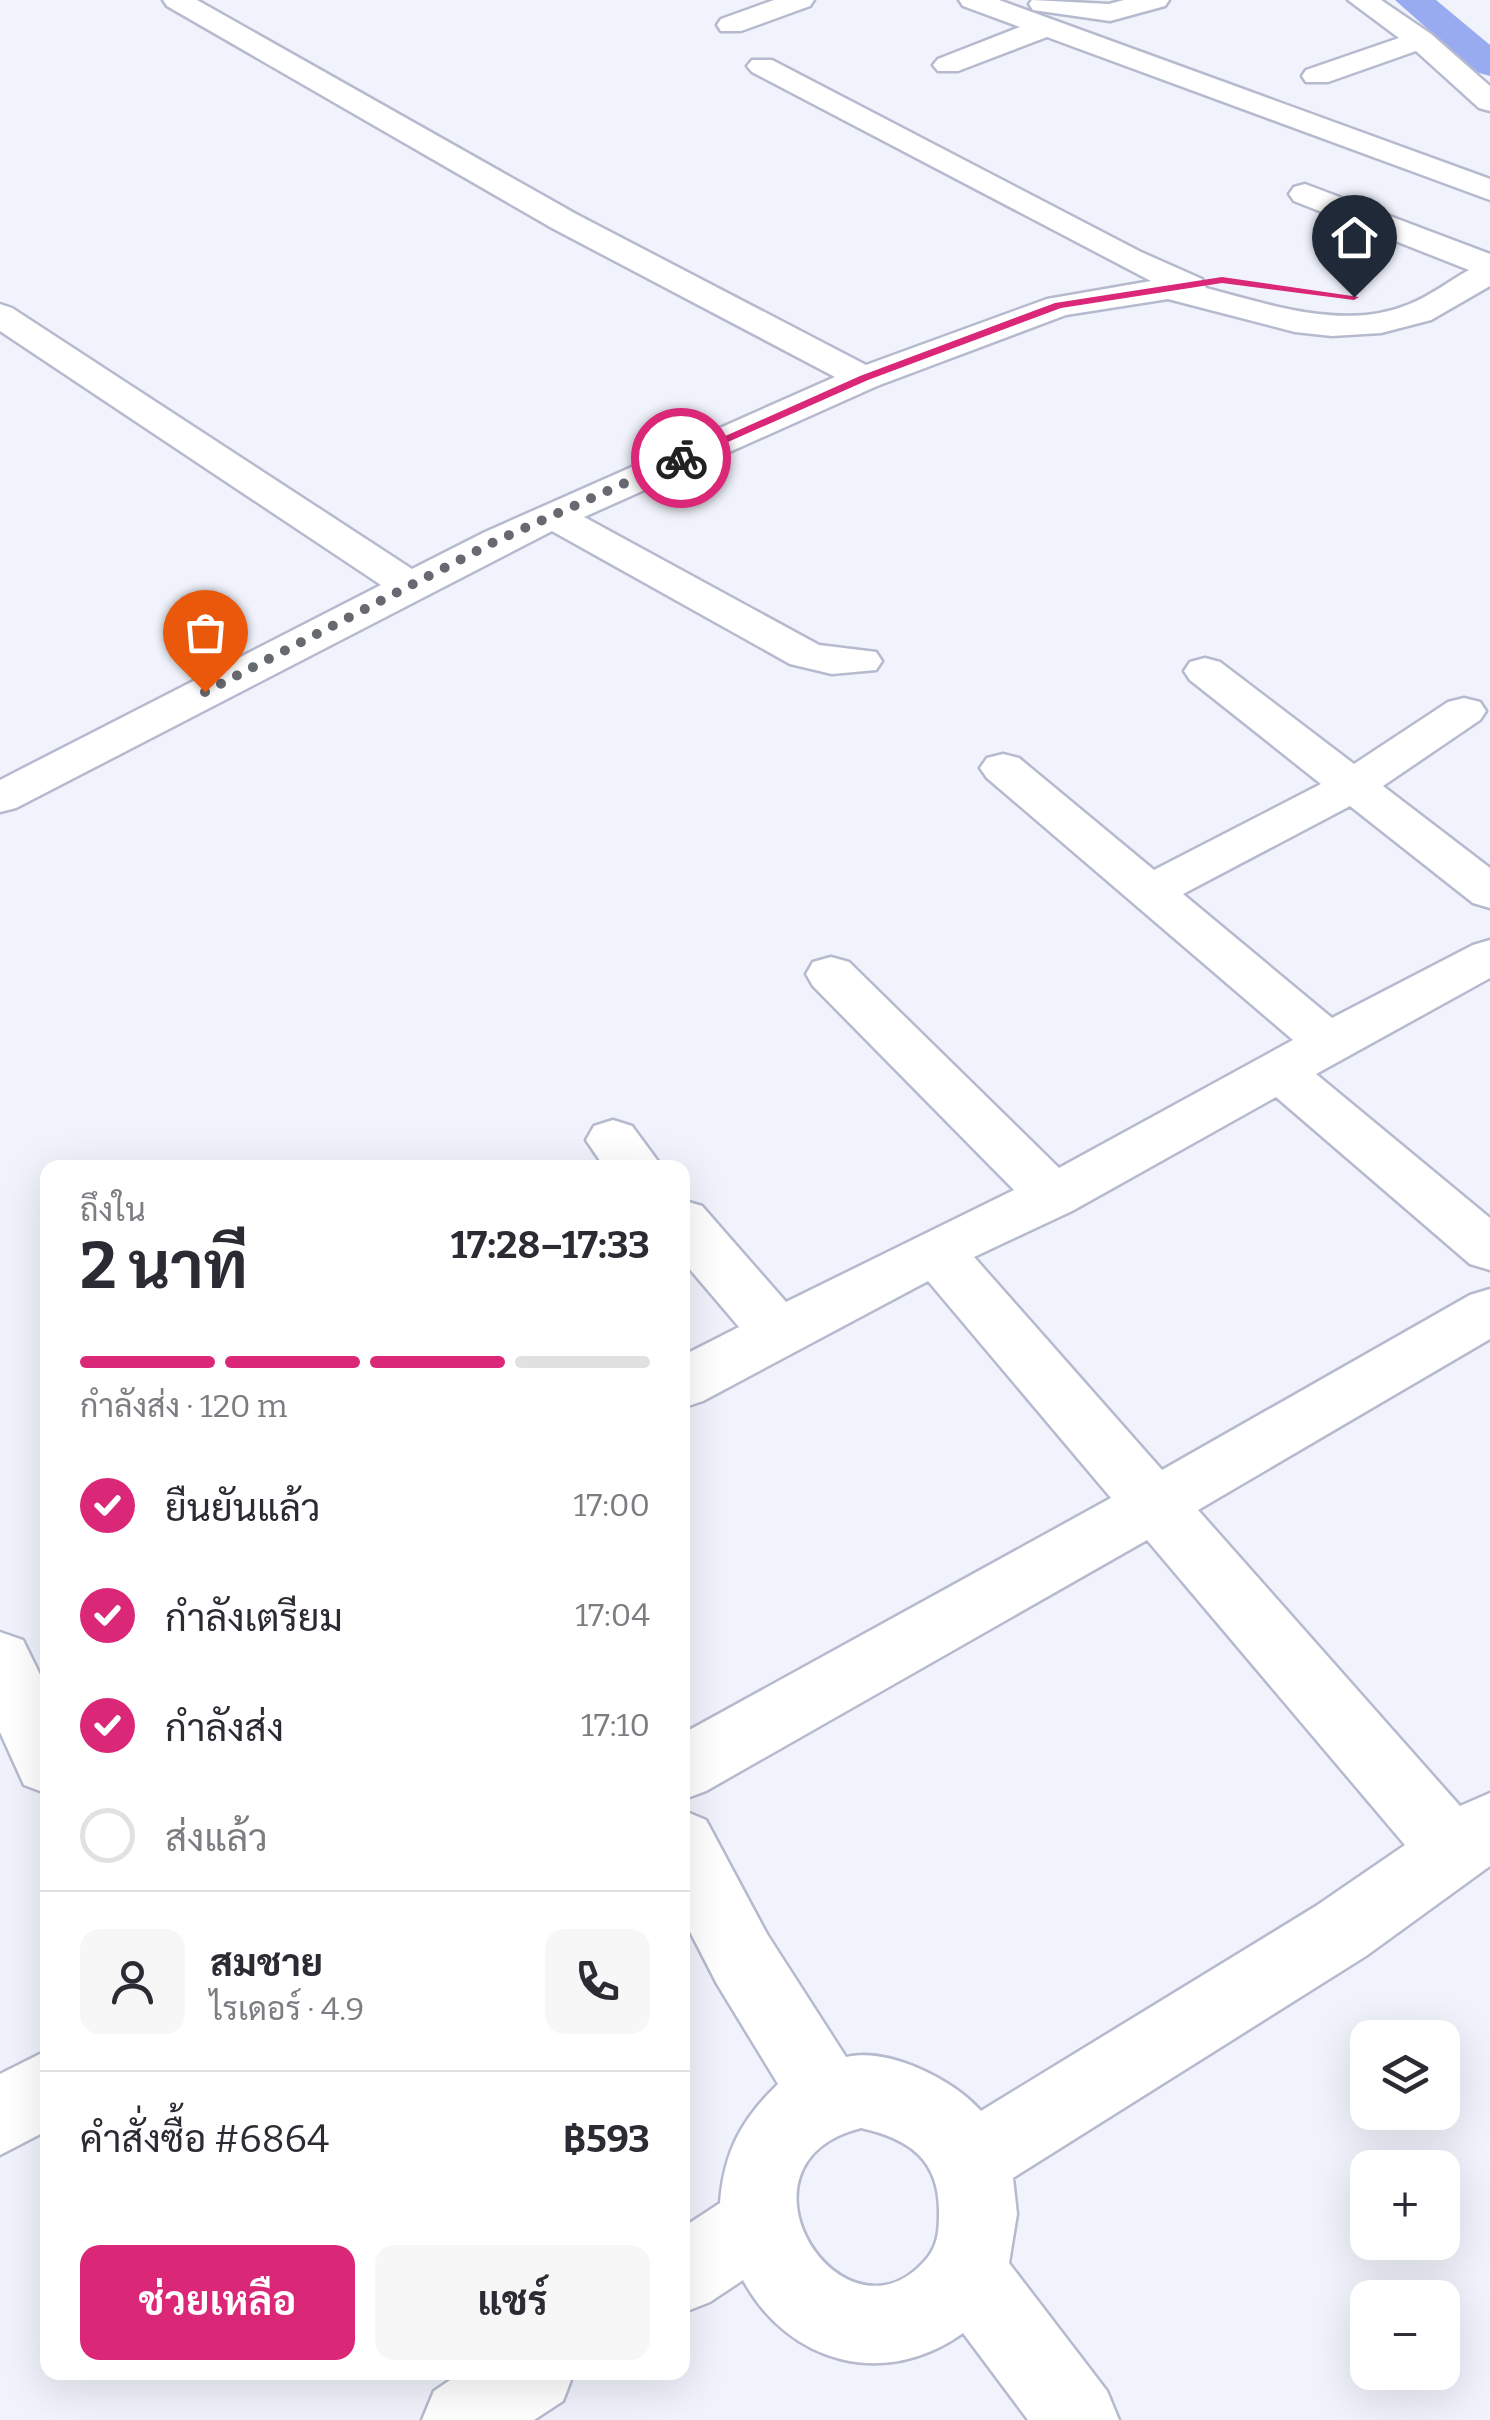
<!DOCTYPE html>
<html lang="th">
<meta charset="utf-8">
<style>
:root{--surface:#fff;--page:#f7f7f7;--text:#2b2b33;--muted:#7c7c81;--line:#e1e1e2;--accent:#db2777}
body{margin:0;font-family:Bitter,Sarabun,serif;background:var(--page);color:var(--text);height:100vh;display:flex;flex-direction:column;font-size:38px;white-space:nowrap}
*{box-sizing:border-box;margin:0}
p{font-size:32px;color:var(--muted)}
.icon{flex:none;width:55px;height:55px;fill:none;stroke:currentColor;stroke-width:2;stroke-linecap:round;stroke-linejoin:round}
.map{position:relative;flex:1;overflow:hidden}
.drawer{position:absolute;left:40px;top:1160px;width:650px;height:1220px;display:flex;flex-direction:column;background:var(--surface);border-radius:20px;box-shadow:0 10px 40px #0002}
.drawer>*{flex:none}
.buttons{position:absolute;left:1350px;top:2020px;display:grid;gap:20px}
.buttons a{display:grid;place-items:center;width:110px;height:110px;border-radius:20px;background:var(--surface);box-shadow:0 10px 40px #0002;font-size:50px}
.pin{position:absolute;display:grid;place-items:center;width:85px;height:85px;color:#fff;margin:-102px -42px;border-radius:50% 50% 50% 0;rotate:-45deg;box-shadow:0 0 10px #0007}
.pin .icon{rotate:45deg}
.courier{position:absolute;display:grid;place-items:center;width:100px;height:100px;margin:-50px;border:8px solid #db2777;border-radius:50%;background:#fff;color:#222;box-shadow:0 2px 12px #0007}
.summary em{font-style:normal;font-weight:700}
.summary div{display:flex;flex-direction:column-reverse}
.summary{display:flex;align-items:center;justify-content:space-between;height:170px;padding:0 40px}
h1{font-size:65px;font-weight:700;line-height:75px}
.bar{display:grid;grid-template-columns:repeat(4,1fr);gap:15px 10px;align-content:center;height:120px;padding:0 40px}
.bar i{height:12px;border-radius:8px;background:var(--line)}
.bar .on{background:var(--accent)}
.bar p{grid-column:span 4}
.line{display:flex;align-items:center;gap:25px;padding:0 40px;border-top:2px solid var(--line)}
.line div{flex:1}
.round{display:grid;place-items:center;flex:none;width:105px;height:105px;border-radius:20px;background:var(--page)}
ol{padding:0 40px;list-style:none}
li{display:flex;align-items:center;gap:30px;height:110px}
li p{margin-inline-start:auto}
li .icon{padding:10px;border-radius:50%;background:var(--accent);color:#fff;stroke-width:4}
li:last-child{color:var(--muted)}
li i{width:55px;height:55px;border:5px solid var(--line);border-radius:50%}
.button{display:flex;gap:20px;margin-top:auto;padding:20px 40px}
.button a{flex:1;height:115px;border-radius:20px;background:var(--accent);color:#fff;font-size:40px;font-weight:700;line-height:115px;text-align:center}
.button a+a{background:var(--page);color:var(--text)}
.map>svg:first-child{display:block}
</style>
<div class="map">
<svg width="1490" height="2420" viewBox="0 0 1490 2420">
<rect width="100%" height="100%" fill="#f1f3fc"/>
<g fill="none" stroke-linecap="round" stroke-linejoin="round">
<!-- canal -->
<polygon fill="#99abf0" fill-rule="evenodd" points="1395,0 1436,0 1490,45 1490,76 1476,72"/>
<!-- minor casing -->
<g stroke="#b5bace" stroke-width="5">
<g id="minor">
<path d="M163,0H197L576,214L866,365L1047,299L1151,281L752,72L747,66L752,60H772L1141,252L1202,279L1206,288C1268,304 1344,331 1407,305C1429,297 1449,281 1469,270L1294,201L1289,194L1294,187L1305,184L1490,254V286L1431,320L1381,333L1332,336L1295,332L1168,299L1066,315L877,386L584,517L819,645L876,652L882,661L876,670L832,674L790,664L552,531L16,808L0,812V780L381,585L0,331V304L12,308L412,569L485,532L835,377L552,228L167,6Z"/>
<polygon points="774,0 814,0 810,6 741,31 721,31 717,25 721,19"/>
<polygon points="959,0 999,0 1490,179 1490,200 1047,37 958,71 938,71 933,65 938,59 1020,27 963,6"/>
<polygon points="1032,0 1109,4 1124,0 1169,0 1165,6 1110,21 1033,10 1029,4"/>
<polygon points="1348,0 1381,0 1431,34 1490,86 1490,111 1479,108 1416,51 1328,82 1306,82 1302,76 1306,70 1399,38"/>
<path d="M1205,658L1220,662L1354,764L1448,702L1464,698L1480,702L1486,711L1480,720L1383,786L1490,868V908L1473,903L1350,806L1183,894L1332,1018L1473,945L1490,940V978L1316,1074L1490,1218V1270L1470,1264L1276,1097L1072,1211L974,1257L1162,1470L1470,1295L1490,1289V1339L1198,1510L1460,1806L1490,1793V1866L1366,1956L1013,2178L1017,2214L1009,2263L1107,2391L1119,2420H1028L963,2333C884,2390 788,2363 743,2280L710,2302L682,2313V2228L720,2203C724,2152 741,2120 778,2084L717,1984L682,1916V1810L706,1820L767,1934L846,2057C888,2047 953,2079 981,2111L1316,1906L1405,1845L1147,1540L706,1791L682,1800V1734L1111,1498L928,1281L703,1401L682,1408V1356L739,1327L682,1260V1200L702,1206L786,1302L1014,1190L813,986L806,974L813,962L831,957L849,962L1059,1168L1293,1040L987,778L980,768L987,758L1003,754L1019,758L1154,870L1321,784L1190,680L1184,671L1190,662ZM861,2128C910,2139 940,2160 939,2214C939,2229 938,2244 928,2257C846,2358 718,2164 861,2128Z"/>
<polygon points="613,1120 632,1126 663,1168 605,1168 586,1140 594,1126"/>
<polygon points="0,1632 23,1640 48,1691 48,1794 24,1785 0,1732"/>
<polygon points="48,2050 48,2130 0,2155 0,2074"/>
<polygon points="462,2372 574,2372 563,2401 534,2420 422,2420 434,2391"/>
</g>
</g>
<!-- minor -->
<use href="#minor" fill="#fff" fill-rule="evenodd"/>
</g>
<!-- route -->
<polygon fill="#db2777" points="1222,277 1359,297 1354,300 1222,283 1061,308 868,380 685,461 676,458 860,376 1055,303"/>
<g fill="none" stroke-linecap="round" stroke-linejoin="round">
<!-- done -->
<polyline stroke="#676970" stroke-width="10" stroke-dasharray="0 18" points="205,692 498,540 681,458"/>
</g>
</svg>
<div class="buttons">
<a><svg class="icon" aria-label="layers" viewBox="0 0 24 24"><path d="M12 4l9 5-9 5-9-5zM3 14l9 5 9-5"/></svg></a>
<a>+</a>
<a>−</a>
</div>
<div class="pin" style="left:205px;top:692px;background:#ea580c"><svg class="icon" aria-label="bag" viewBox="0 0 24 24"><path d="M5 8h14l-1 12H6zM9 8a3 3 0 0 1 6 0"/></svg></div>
<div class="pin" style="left:1354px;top:297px;background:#1f2937"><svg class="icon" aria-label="home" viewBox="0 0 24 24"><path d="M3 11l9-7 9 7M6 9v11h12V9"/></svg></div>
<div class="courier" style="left:681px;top:458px"><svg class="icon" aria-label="bike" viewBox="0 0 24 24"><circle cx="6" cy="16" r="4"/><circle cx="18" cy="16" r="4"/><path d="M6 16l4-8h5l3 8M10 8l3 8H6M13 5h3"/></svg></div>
<section class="drawer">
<div class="summary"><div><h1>2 นาที</h1><p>ถึงใน</p></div><em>17:28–17:33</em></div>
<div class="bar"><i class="on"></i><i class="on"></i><i class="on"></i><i></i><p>กำลังส่ง · 120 m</p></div>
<ol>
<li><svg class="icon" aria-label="check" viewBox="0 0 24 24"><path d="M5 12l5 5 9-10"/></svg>ยืนยันแล้ว<p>17:00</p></li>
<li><svg class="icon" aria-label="check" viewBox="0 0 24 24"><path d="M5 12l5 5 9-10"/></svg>กำลังเตรียม<p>17:04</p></li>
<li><svg class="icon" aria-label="check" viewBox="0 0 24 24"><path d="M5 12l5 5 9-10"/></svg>กำลังส่ง<p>17:10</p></li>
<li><i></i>ส่งแล้ว</li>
</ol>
<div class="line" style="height:180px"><a class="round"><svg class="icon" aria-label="person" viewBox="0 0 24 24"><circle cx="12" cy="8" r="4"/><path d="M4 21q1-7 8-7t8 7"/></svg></a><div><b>สมชาย</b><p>ไรเดอร์ · 4.9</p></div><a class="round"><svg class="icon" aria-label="phone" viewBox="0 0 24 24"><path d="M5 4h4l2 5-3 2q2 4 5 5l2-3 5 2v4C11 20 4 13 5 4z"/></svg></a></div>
<div class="line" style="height:130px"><div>คำสั่งซื้อ #6864</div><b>฿593</b></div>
<div class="button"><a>ช่วยเหลือ</a><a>แชร์</a></div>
</section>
</div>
